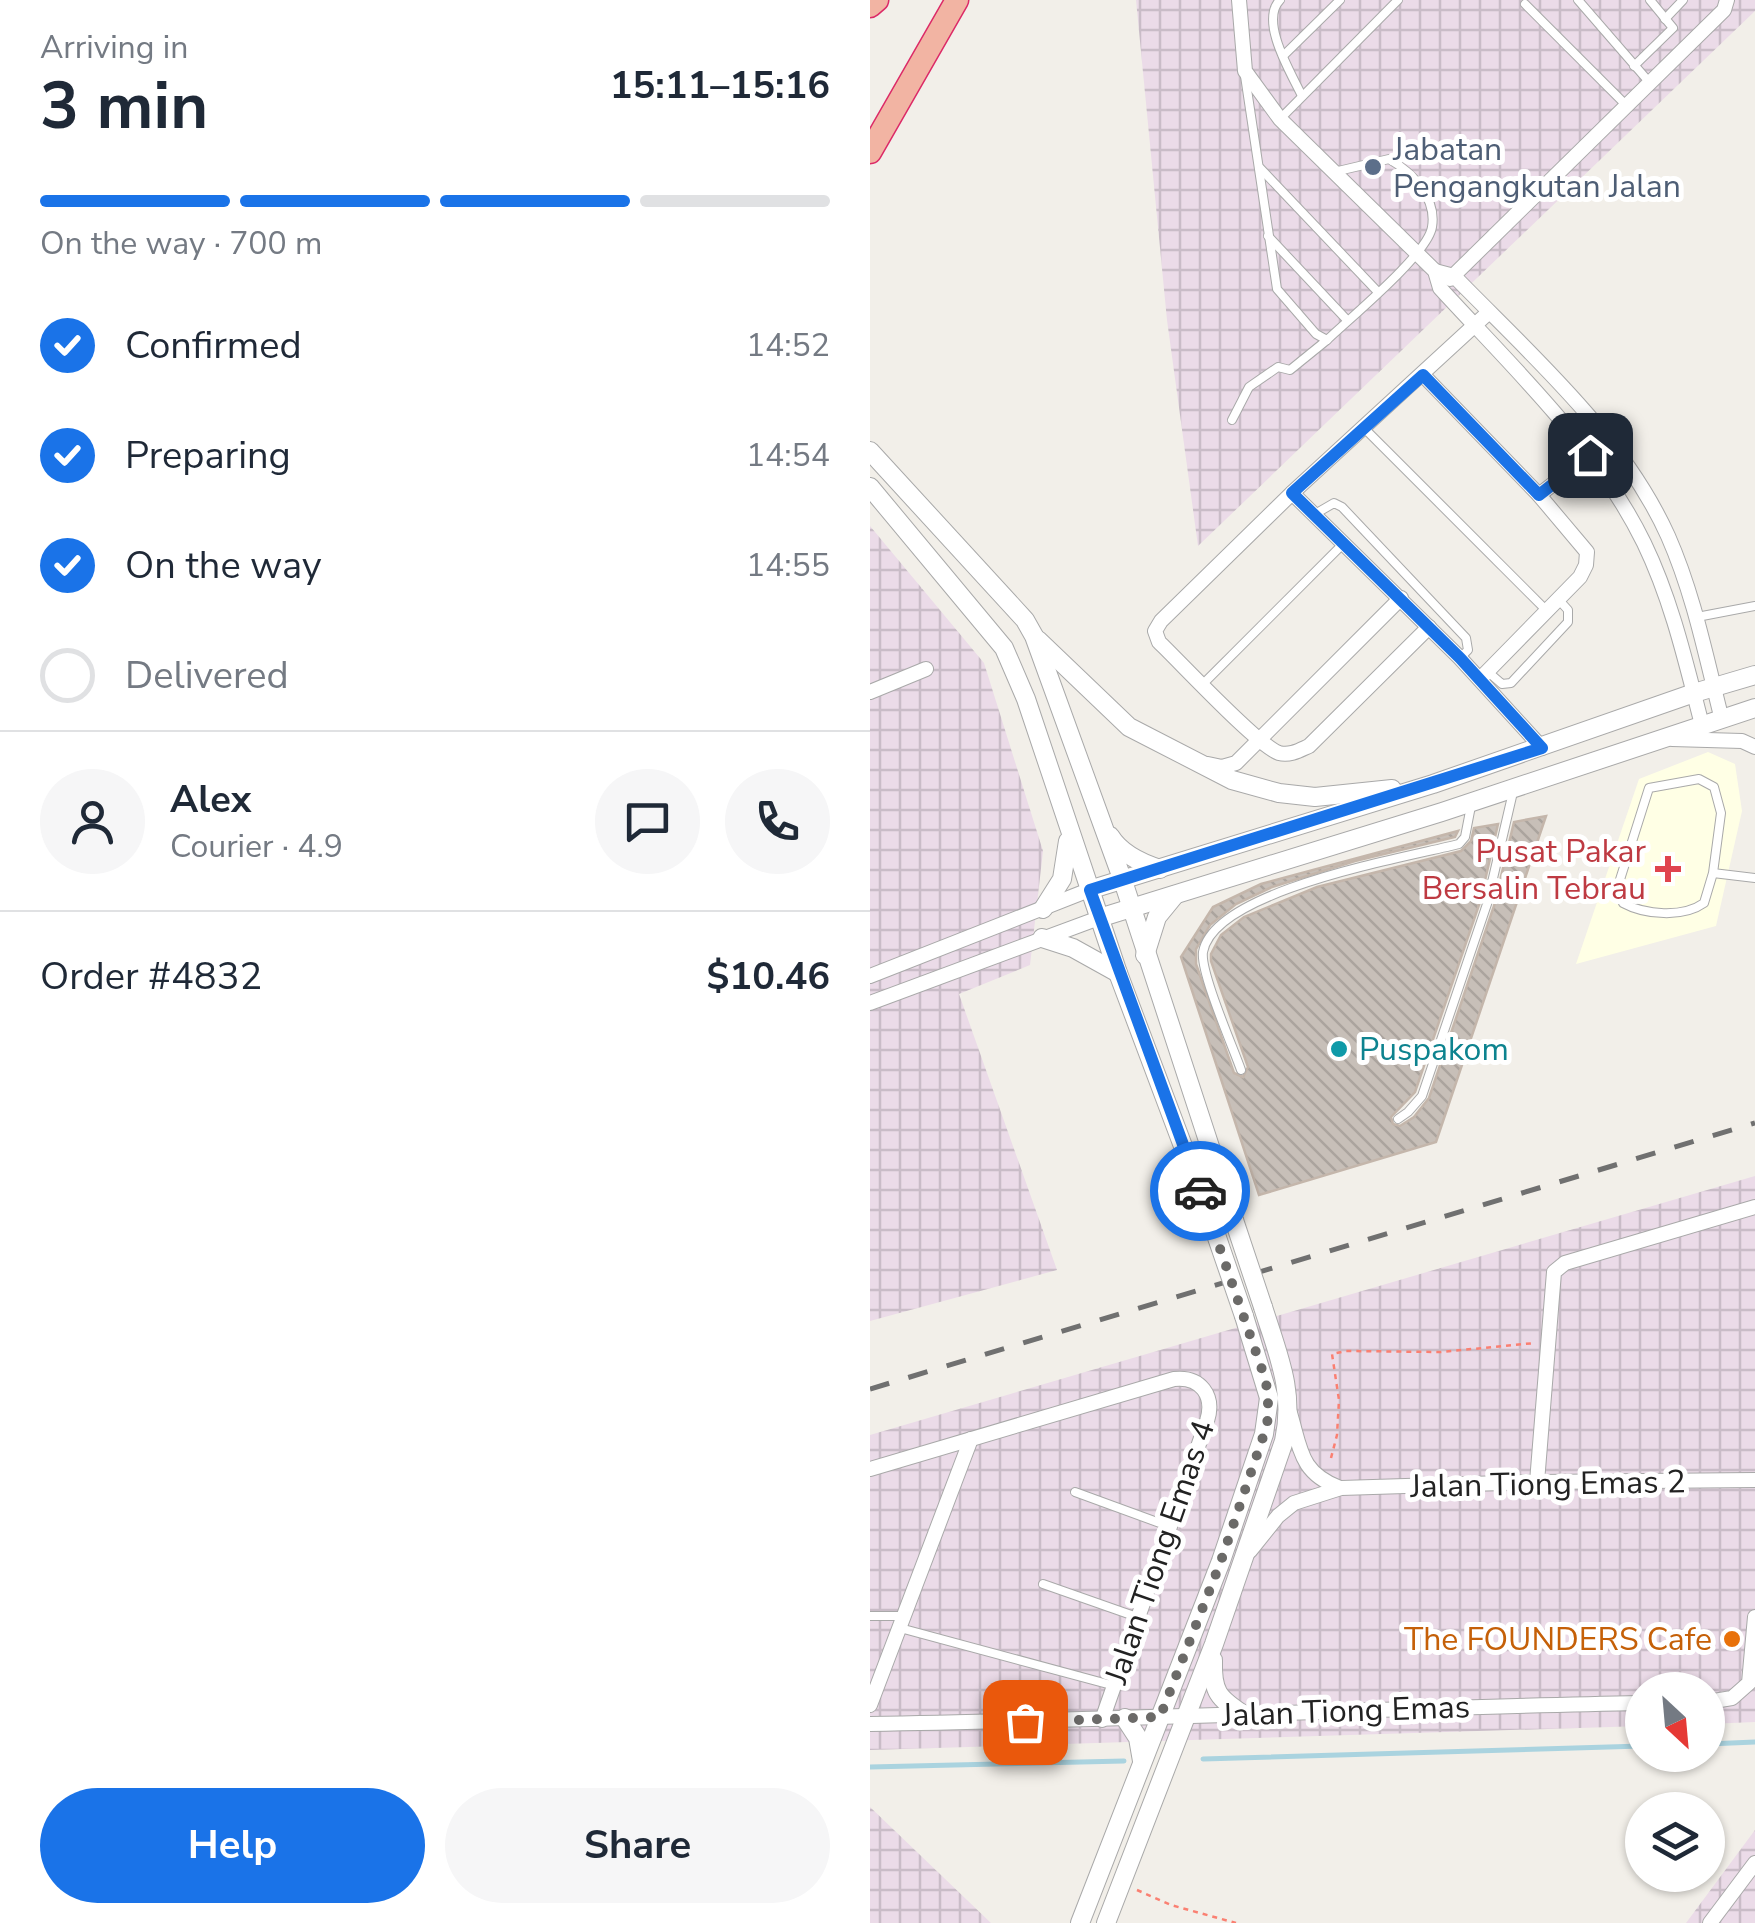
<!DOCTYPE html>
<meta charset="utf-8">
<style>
:root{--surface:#fff;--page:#f6f6f7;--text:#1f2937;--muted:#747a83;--line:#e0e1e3;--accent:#1a73e8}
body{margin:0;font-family:"Nunito Sans",sans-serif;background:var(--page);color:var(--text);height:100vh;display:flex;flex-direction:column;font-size:38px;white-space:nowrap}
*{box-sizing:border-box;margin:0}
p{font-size:32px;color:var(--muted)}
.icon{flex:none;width:55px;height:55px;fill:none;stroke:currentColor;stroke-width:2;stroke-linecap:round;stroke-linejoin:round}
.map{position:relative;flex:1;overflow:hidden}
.panel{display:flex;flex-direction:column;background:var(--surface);width:870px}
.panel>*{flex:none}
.needle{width:65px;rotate:154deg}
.buttons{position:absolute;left:755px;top:1672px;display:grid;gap:20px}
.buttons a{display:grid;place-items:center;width:100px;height:100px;border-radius:50%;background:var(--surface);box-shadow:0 2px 8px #0004;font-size:50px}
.pin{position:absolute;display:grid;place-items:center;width:85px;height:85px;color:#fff;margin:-42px;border-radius:20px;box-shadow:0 5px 15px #0006}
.courier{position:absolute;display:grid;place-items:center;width:100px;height:100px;margin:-50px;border:8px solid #1a73e8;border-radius:50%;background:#fff;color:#222;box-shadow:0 2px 12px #0007}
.headline em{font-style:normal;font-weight:700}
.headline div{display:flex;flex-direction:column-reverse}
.headline{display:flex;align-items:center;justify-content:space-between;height:170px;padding:0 40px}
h1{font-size:65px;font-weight:700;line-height:75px}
.bar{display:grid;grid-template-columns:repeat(4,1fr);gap:15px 10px;align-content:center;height:120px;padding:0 40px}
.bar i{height:12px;border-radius:8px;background:var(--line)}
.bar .on{background:var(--accent)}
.bar p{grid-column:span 4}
.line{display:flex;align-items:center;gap:25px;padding:0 40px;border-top:2px solid var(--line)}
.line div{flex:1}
.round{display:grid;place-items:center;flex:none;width:105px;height:105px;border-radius:52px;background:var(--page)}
ol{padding:0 40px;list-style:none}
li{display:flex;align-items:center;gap:30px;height:110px}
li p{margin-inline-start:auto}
li .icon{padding:10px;border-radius:50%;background:var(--accent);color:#fff;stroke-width:4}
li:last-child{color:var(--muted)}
li i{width:55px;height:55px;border:5px solid var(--line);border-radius:50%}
.action{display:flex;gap:20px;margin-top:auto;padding:20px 40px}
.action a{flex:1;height:115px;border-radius:60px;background:var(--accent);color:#fff;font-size:40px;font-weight:700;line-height:115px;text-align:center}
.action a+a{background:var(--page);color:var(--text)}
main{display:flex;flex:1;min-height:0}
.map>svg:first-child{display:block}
</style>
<main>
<section class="panel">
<div class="headline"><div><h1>3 min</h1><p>Arriving in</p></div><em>15:11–15:16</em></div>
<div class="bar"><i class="on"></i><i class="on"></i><i class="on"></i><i></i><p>On the way · 700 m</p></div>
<ol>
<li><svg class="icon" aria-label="check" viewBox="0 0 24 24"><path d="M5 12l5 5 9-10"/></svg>Confirmed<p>14:52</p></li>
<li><svg class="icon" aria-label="check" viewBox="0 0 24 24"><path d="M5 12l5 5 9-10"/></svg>Preparing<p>14:54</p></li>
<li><svg class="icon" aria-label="check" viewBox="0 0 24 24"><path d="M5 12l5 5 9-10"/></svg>On the way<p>14:55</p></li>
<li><i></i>Delivered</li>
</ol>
<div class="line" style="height:180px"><a class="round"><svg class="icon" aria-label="person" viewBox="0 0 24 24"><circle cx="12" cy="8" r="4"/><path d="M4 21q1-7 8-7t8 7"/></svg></a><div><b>Alex</b><p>Courier · 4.9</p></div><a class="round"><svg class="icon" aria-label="chat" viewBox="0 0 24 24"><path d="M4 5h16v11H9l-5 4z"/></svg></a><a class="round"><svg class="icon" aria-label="phone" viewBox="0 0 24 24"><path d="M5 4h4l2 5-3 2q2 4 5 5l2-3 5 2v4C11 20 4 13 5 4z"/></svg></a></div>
<div class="line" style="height:130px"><div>Order #4832</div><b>$10.46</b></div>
<div class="action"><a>Help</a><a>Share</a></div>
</section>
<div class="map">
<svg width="885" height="1923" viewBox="0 0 885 1923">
<defs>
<pattern id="industrial-grid" width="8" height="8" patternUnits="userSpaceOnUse" patternTransform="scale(2.5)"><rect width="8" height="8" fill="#ebdbe8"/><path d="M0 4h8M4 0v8" fill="none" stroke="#c9bcc7"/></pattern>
<pattern id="building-back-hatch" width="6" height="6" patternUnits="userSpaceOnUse" patternTransform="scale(2.5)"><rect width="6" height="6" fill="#c7bfb8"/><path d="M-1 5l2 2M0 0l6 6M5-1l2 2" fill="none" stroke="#aba49e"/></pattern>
</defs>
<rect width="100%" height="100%" fill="#f2efe9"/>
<!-- industrial -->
<g fill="url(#industrial-grid)">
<polygon points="266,0 885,0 885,11 328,546 297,320"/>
<polygon points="0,526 114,663 173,851 160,965 89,994 187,1270 0,1321"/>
<polygon points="885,1176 885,1722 838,1724 838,1690 772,1690 772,1726 0,1750 0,1435"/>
<polygon points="0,1807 121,1923 0,1923"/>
<polygon points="885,1830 885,1923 816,1923"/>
</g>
<!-- education -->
<polygon fill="#ffffe5" points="838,752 865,764 872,811 846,926 706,964 769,779"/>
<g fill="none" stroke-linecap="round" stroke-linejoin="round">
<!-- stream -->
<g stroke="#aad3df" stroke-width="5">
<polyline points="838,1744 885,1742"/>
<polyline points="333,1759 772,1746"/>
<polyline points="0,1767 254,1761"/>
</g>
</g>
<!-- building -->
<polygon fill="url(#building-back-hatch)" stroke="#c4b6ab" stroke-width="2.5" points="676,816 566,1142 389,1195 311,957 343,907 391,884 588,831 585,837 485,861 402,887 366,904 340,925 326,949 326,964 364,1073 373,1077 378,1067 341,961 341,954 351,935 374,917 447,887 591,851 601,841 604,828 628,824 610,902 545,1092 521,1117 523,1124 530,1126 544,1117 559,1098 624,906 644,822"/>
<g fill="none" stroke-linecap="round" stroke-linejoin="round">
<!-- service casing -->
<g stroke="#a9a9a9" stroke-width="10">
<g id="service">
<path d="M410,0C389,21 421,73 432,96"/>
<polyline points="708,0 780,83"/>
<polyline points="655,4 757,106"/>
<polyline points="795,19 813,0"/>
<polyline points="413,56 470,0"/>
<polyline points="764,66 803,28 780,0"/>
<path d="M375,76L407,289L446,334L457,340C480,318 558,254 562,227C567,198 542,172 519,159L464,172"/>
<polyline points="410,119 528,0"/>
<polyline points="390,168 507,291"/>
<polyline points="398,236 477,320"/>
<polyline points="362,420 379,387 408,367 420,370 457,340"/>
<polyline points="495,429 677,611"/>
<polyline points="445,514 464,503 472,507 596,638 598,650 590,658"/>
<polyline points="827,617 885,606"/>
<polyline points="617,671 632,684 641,683 698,622 698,610 688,599"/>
<polyline points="333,684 474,543"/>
<path d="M843,873L851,813L844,787L829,779L779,788L747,889L753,903C775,915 813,918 834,903L843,873L885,878"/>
<path d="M371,1070C363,1047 330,972 333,952C344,890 534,858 589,844L595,837L601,806"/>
<polyline points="528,1119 538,1112 552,1096 617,904 643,792"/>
<polyline points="205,1492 298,1526"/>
<polyline points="173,1584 267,1617"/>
<polyline points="0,1616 34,1616"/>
<polyline points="30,1628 245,1686"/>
</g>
</g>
<!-- minor casing -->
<g stroke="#a9a9a9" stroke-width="16">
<g id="minor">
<path d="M369,0L375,71L410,119L565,271L570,288C643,368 726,445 774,543C802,601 816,663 832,725"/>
<path d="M565,271L584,276C660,354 752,434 798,536C824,595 836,657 852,720"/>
<polyline points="580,279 854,10 857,0"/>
<polyline points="553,375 669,495 717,552 716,565 710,577 610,679"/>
<polyline points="422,493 590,658 672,748"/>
<polyline points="669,495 720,455 740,444"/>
<path d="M559,627L439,746C430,750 420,756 409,753C389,747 310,662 289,642L285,631L291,621L422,493L619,312"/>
<polyline points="0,692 56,669"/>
<polyline points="802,739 872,741 885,747"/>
<polyline points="338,764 352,767 366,763 531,598"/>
<polyline points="0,976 219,890"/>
<polyline points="0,1003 229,918"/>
<path d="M420,1413C431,1450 430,1473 470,1488"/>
<path d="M0,1469L304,1379C331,1376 345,1396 337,1421L232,1720"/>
<polyline points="667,1482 684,1272 695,1263 885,1207"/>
<polyline points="380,1551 408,1516 424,1503 471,1488 667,1482 885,1480"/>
<polyline points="838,1702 862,1698 879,1683 885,1617"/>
<polyline points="0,1705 101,1439"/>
<path d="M0,1724C258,1720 515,1708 772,1703"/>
<polyline points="840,1923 885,1863"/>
</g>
</g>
<!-- tertiary casing -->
<g stroke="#a9a9a9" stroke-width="20">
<g id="tertiary">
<polyline points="0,451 155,620 164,636 253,881 364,1220"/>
<polyline points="0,487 134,648 156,699 248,973 343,1226"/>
<polyline points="168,640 259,727 362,780 409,793 445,797 522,789"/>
<path d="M240,836C251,854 271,863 290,869"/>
<polyline points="219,890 563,784 824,693 885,675"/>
<polyline points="173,909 192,879 198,841"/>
<polyline points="229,918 572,812 885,708"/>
<polyline points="172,938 203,948 248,973"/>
<polyline points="275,955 287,917 305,895"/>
<path d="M343,1660C342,1692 348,1698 374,1715"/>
<polyline points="255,1718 268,1738 272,1761"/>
<polyline points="210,1923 351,1561 394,1434 399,1398 374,1316"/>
<path d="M236,1923L344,1644L414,1441C425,1391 408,1355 393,1307"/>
</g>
</g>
<!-- trunk casing -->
<g stroke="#dc2a67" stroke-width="25">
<g id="trunk">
<polyline points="0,6 7,0"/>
<polyline points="0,152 87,0"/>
</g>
</g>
<!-- path -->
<g stroke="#fa8072" stroke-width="2.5" stroke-dasharray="5 5" stroke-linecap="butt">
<polyline points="461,1458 467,1435 469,1400 462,1354 476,1351 571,1352 665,1343"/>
<polyline points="267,1890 301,1905 366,1923"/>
</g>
<!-- service -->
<use href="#service" stroke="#fff" stroke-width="8"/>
<!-- minor -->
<use href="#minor" stroke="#fff" stroke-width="14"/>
<!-- tertiary -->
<use href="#tertiary" stroke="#fff" stroke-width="18"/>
<!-- trunk -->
<use href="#trunk" stroke="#f2b4a3" stroke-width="22"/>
<!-- rail -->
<polyline stroke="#707070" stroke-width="5" stroke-dasharray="20 20" stroke-linecap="butt" points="0,1389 885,1123"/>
<!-- tertiary-bridge casing -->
<g stroke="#a9a9a9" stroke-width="20" stroke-linecap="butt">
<g id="tertiary-bridge">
<polyline points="364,1220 393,1307"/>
<polyline points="343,1226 374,1316"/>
</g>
</g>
<!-- tertiary-bridge -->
<use href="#tertiary-bridge" stroke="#fff" stroke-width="18"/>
</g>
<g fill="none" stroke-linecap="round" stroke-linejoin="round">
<!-- done -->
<polyline stroke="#6b6a68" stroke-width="10" stroke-dasharray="0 18" points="155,1722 290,1717 351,1561 394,1434 399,1415 396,1381 330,1191"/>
<!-- route -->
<polyline stroke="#1a73e8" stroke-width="12" points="330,1191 220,890 672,748 590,658 422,493 553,375 669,495 720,455"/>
</g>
<!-- markers -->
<circle fill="#5c6f8a" stroke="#fff" stroke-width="4" cx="503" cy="167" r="10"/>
<path fill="#e0444e" stroke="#fff" stroke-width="4" d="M793 854h10v10h10v10h-10v10h-10v-10h-10v-10h10z"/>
<circle fill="#0f9aa8" stroke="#fff" stroke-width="4" cx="469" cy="1049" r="10"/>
<circle fill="#e8710a" stroke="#fff" stroke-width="4" cx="862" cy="1639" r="10"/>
<g text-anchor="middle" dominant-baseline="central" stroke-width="10" stroke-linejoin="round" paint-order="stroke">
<!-- service labels -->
<g font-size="32" fill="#4e5e75" stroke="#fff" text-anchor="start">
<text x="523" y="149">Jabatan<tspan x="523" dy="37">Pengangkutan Jalan</tspan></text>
</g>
<!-- health labels -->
<g font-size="32" fill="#be3a42" stroke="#fff" text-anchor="end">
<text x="776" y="851">Pusat Pakar<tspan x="776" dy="37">Bersalin Tebrau</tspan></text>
</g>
<!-- culture labels -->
<g font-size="32" fill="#0d838f" stroke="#fff" text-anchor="start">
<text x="489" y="1049">Puspakom</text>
</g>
<!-- street labels -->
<g font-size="32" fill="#222" stroke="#fff">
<text transform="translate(678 1484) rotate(-1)">Jalan Tiong Emas 2</text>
<text transform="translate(290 1552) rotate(-71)">Jalan Tiong Emas 4</text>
<text transform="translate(476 1711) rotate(-2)">Jalan Tiong Emas</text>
</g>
<!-- food labels -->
<g font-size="32" fill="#c56008" stroke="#fff" text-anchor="end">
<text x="842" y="1639">The FOUNDERS Cafe</text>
</g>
</g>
</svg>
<div class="buttons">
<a><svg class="needle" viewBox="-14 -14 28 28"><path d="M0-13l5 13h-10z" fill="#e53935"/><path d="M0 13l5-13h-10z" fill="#747a83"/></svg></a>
<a><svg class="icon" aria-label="layers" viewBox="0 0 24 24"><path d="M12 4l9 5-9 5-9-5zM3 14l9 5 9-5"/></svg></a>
</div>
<div class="pin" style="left:155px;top:1722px;background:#ea580c"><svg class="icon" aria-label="bag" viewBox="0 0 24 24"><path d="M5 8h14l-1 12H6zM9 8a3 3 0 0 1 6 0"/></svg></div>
<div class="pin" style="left:720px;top:455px;background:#1f2937"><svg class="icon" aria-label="home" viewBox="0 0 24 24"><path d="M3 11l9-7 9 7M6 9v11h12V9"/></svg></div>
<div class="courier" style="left:330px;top:1191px"><svg class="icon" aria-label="car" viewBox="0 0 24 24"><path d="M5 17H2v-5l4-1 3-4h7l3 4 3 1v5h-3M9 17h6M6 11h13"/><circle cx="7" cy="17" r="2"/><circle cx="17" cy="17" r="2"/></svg></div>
</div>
</main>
